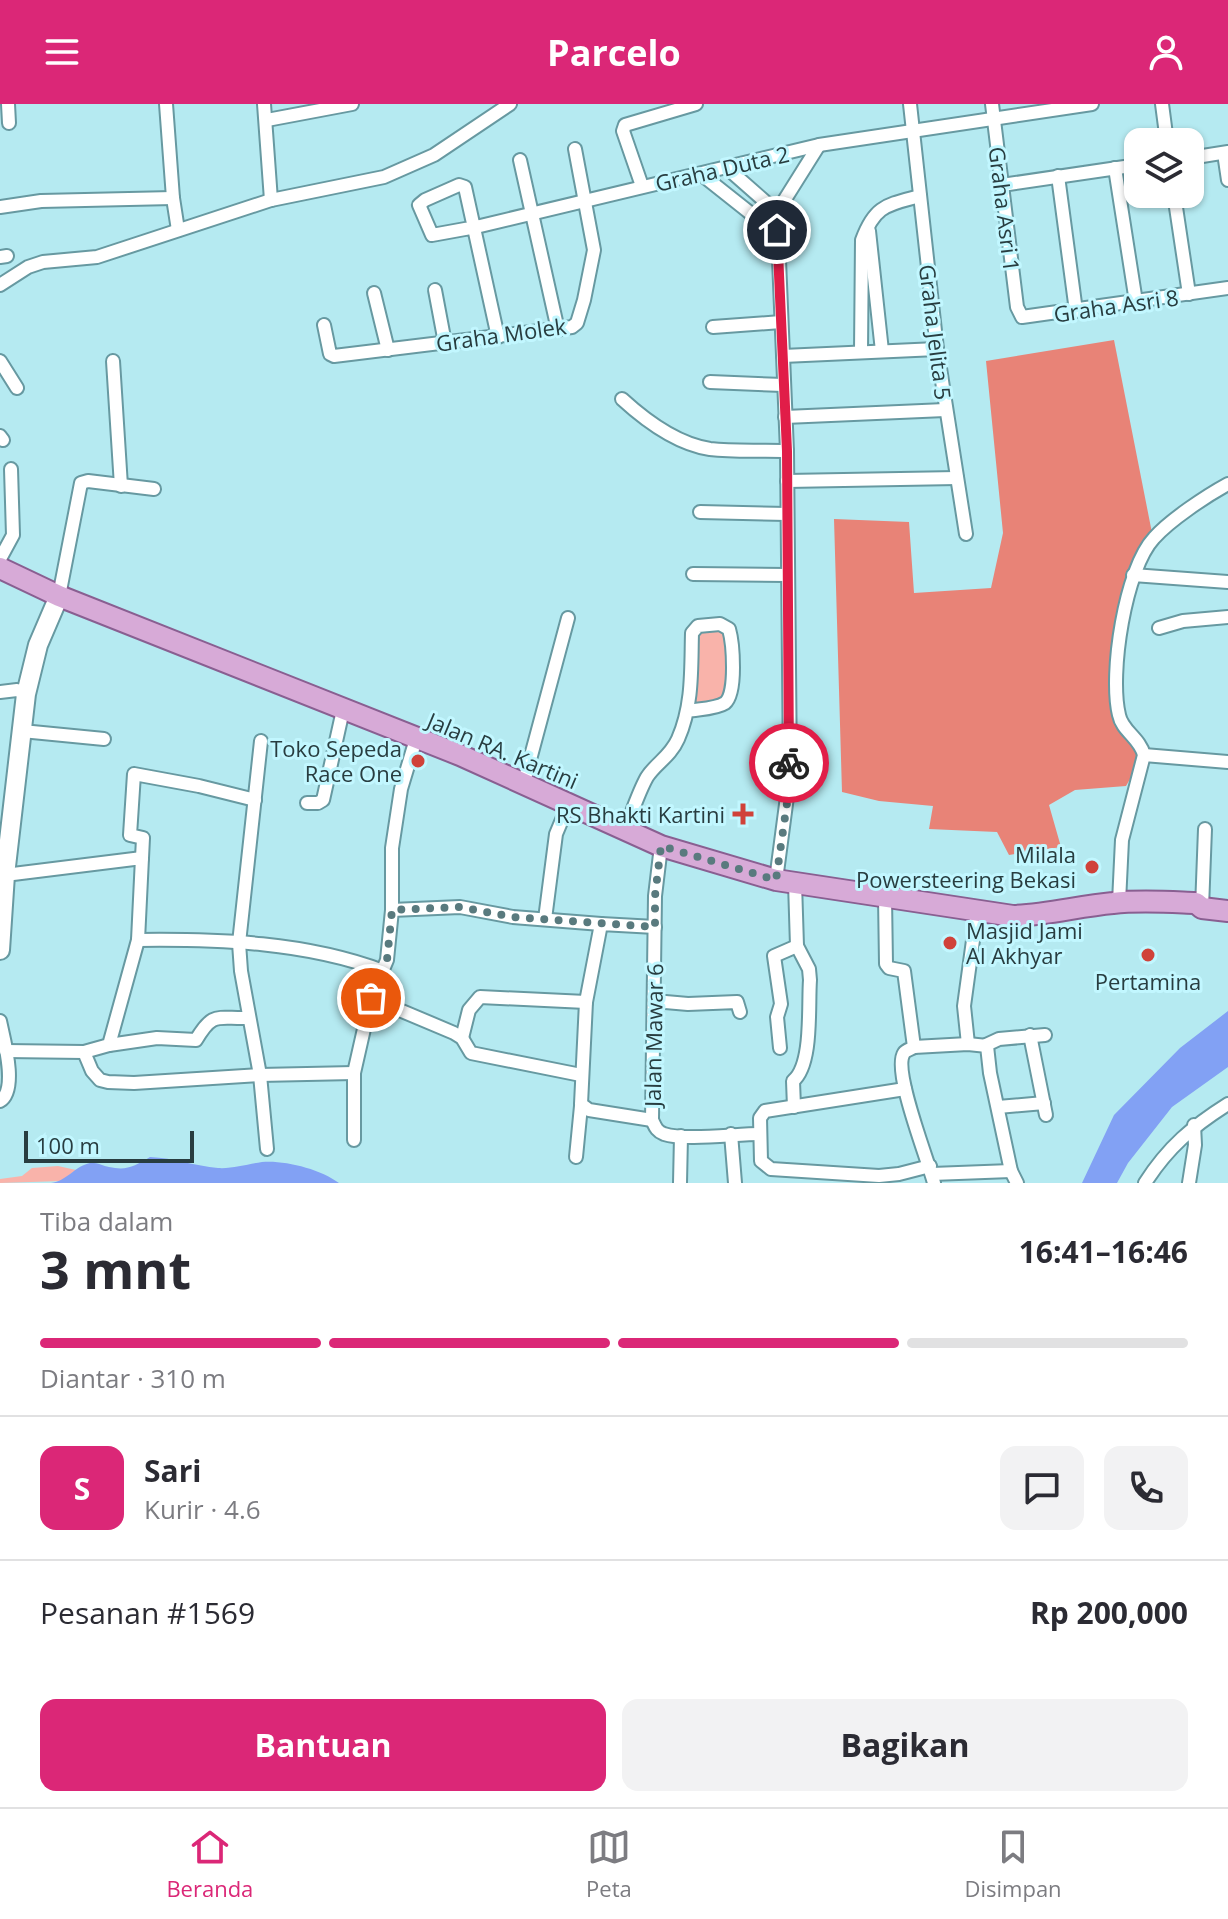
<!DOCTYPE html>
<html lang="id">
<meta charset="utf-8">
<style>
:root{--surface:#fff;--page:#f2f2f3;--text:#2b2b33;--muted:#7c7c81;--line:#e1e1e2;--accent:#db2777}
body{margin:0;font-family:"Open Sans",sans-serif;background:var(--page);color:var(--text);height:100vh;display:flex;flex-direction:column;font-size:30px;white-space:nowrap}
*{box-sizing:border-box;margin:0}
p{font-size:26px;color:var(--muted)}
.icon{flex:none;width:44px;height:44px;fill:none;stroke:currentColor;stroke-width:2;stroke-linecap:round;stroke-linejoin:round}
.map{position:relative;height:1079px;overflow:hidden}
.side{display:flex;flex-direction:column;background:var(--surface);flex:1}
.side>*{flex:none}
.controls{position:absolute;left:1124px;top:24px;display:grid;gap:16px}
.controls a{display:grid;place-items:center;width:80px;height:80px;border-radius:16px;background:var(--surface);box-shadow:0 2px 6px #0004;font-size:40px}
.scale{position:absolute;left:24px;bottom:20px;width:170px;box-sizing:border-box;padding-left:8px;border:4px solid #283d40;border-top:0;font-size:22px;line-height:28px;white-space:nowrap;color:#283d40;-webkit-text-stroke:6px #c2f7ff;paint-order:stroke}
.pin{position:absolute;display:grid;place-items:center;width:68px;height:68px;color:#fff;margin:-34px;border:4px solid #fff;border-radius:50%;box-shadow:0 2px 8px #0007}
.courier{position:absolute;display:grid;place-items:center;width:80px;height:80px;margin:-40px;border:6px solid #e11d48;border-radius:50%;background:#fff;color:#222;box-shadow:0 2px 10px #0007}
.overview em{font-style:normal;font-weight:700}
.overview div{display:flex;flex-direction:column-reverse}
.overview{display:flex;align-items:center;justify-content:space-between;height:136px;padding:0 40px}
h1{font-size:52px;font-weight:700;line-height:60px}
.bar{display:grid;grid-template-columns:repeat(4,1fr);gap:12px 8px;align-content:center;height:96px;padding:0 40px}
.bar i{height:10px;border-radius:6px;background:var(--line)}
.bar .current{background:var(--accent)}
.bar p{grid-column:span 4}
.line{display:flex;align-items:center;gap:20px;padding:0 40px;border-top:2px solid var(--line)}
.line div{flex:1}
.round{display:grid;place-items:center;flex:none;width:84px;height:84px;border-radius:16px;background:var(--page)}
.button{display:flex;gap:16px;margin-top:auto;padding:16px 40px}
.button a{flex:1;height:92px;border-radius:16px;background:var(--accent);color:#fff;font-size:32px;font-weight:700;line-height:92px;text-align:center}
.button a+a{background:var(--page);color:var(--text)}
header{display:flex;justify-content:space-between;align-items:center;height:104px;padding:0 40px;background:var(--accent);color:#fff;font-size:36px;font-weight:700}
.tabs{display:flex;justify-content:space-around;align-items:center;height:112px;border-top:2px solid var(--line);background:var(--surface);font-size:22px;color:var(--muted)}
.tabs a{display:grid;justify-items:center;gap:4px}
.tabs .current{color:var(--accent)}
.map>svg:first-child{display:block}
</style>
<header><svg class="icon" aria-label="menu" viewBox="0 0 24 24"><path d="M4 6h16M4 12h16M4 18h16"/></svg>Parcelo<svg class="icon" aria-label="person" viewBox="0 0 24 24"><circle cx="12" cy="8" r="4"/><path d="M4 21q1-7 8-7t8 7"/></svg></header>
<div class="map">
<svg width="1228" height="1079" viewBox="0 0 1228 1079">
<rect width="100%" height="100%" fill="#b5eaf1"/>
<!-- green -->
<g fill="#f9b3aa">
<polygon points="698,522 729,525 728,596 688,607"/>
<polygon points="58,1062 76,1066 62,1077 0,1079 0,1075 22,1072 32,1064"/>
</g>
<!-- forest -->
<polygon fill="#e88377" points="1114,236 1153,434 1122,509 1118,607 1144,651 1126,682 1075,686 1049,701 1061,743 1009,751 997,728 929,725 933,702 879,697 842,688 834,415 909,418 914,489 991,484 1003,429 986,257"/>
<!-- water -->
<g fill="#82a1f4">
<polygon points="1228,907 1228,963 1172,1003 1128,1059 1117,1079 1082,1079 1114,1011 1180,944"/>
<path d="M150,1053C174,1054 195,1062 218,1064C232,1065 248,1060 262,1058C285,1056 320,1065 339,1079H51C67,1077 75,1062 90,1059C96,1058 103,1062 109,1063C127,1067 135,1062 150,1053Z"/>
</g>
<g fill="none" stroke-linecap="round" stroke-linejoin="round">
<!-- street casing -->
<g stroke="#6799a1" stroke-width="16">
<g id="street">
<polyline points="8,0 9,19"/>
<polyline points="166,0 173,94 178,126"/>
<polyline points="264,0 271,96"/>
<polyline points="910,0 937,245 966,430"/>
<polyline points="992,0 1017,203 1022,213 1228,184"/>
<polyline points="1162,0 1167,38"/>
<polyline points="267,16 352,0"/>
<polyline points="1224,49 1228,76"/>
<polyline points="1190,54 1228,48"/>
<polyline points="520,56 558,226"/>
<polyline points="727,64 777,108"/>
<polyline points="1115,64 1136,198"/>
<polyline points="701,70 764,120 777,126"/>
<polyline points="1058,72 1076,207"/>
<polyline points="1002,81 1138,61"/>
<polyline points="642,82 623,27 625,21 696,0"/>
<polyline points="1174,90 1189,190"/>
<polyline points="0,103 41,97 173,94"/>
<polyline points="869,127 882,247"/>
<polyline points="0,153 7,152"/>
<polyline points="0,181 28,163 43,158 97,153 271,96 384,73 434,51 510,0"/>
<polyline points="435,186 445,239"/>
<polyline points="374,189 388,246"/>
<polyline points="324,221 330,250 334,252 572,223 577,219 584,196 594,146 575,45"/>
<polyline points="713,223 781,218"/>
<polyline points="498,233 465,83 459,81 425,96 419,101 432,131 476,123 819,41 1092,0"/>
<path d="M861,247L862,136C875,101 887,101 920,92"/>
<polyline points="783,252 937,245"/>
<polyline points="0,257 17,284"/>
<polyline points="113,257 121,382"/>
<polyline points="710,278 783,281"/>
<path d="M622,295C646,317 677,340 710,345C735,348 762,346 787,347"/>
<polyline points="785,313 945,306"/>
<polyline points="0,332 3,336"/>
<polyline points="787,377 957,374"/>
<polyline points="700,408 787,410"/>
<polyline points="0,455 13,431 11,365"/>
<polyline points="693,470 787,471"/>
<polyline points="1133,471 1228,478"/>
<polyline points="59,492 81,379 88,377 154,385"/>
<polyline points="1159,524 1183,517 1228,513"/>
<polyline points="0,588 17,586 26,590"/>
<polyline points="22,627 104,635"/>
<polyline points="261,637 239,839 241,867 260,971 267,1045"/>
<polyline points="1144,651 1228,658"/>
<polyline points="524,678 568,514"/>
<polyline points="307,699 318,699 323,696 343,606"/>
<path d="M625,726C632,709 638,689 647,673C656,659 670,653 678,635C693,601 691,565 692,529L698,522L720,520L729,525C733,539 737,589 725,599C716,605 698,605 688,607"/>
<path d="M661,742L655,792L652,1016C655,1022 656,1027 664,1030C685,1037 735,1030 760,1030"/>
<polyline points="142,754 143,734 130,731 134,670 199,682 255,696"/>
<polyline points="5,771 142,754 138,836 109,941 84,948 6,947"/>
<polyline points="776,776 790,670 787,347 777,108 819,41"/>
<path d="M885,793L886,860L889,864L904,867L914,943C911,945 906,946 904,949C892,966 928,1056 934,1079"/>
<path d="M1119,798L1122,736L1144,651C1140,634 1122,627 1119,611C1109,570 1125,465 1154,434C1170,416 1206,392 1228,380"/>
<polyline points="1202,804 1205,725"/>
<polyline points="392,806 460,803 513,813 601,820"/>
<polyline points="545,815 556,730 569,699"/>
<path d="M138,836C220,835 306,838 383,867"/>
<polyline points="371,894 454,929 462,934 471,949 581,971"/>
<polyline points="654,897 688,900 737,898 740,908"/>
<path d="M0,917C4,936 18,986 0,997"/>
<polyline points="1030,931 1046,1011"/>
<polyline points="462,934 469,906 480,893 586,898"/>
<polyline points="968,940 964,902 977,807"/>
<path d="M109,941L157,934L196,936C213,907 217,915 248,914"/>
<polyline points="986,941 999,935 1045,931"/>
<polyline points="914,943 968,940 987,942 990,969 1011,1067 1017,1079"/>
<polyline points="780,944 777,913 781,900 774,852 797,842"/>
<polyline points="84,948 92,967 100,976 108,978 134,979 260,971 354,969"/>
<polyline points="905,985 765,1007 760,1014 761,1057 771,1065 879,1072 899,1070 930,1062"/>
<path d="M794,1003L793,977C813,961 808,902 810,876L809,865L797,842L795,779"/>
<polyline points="998,1003 1044,999"/>
<polyline points="652,1016 589,1006 581,1000 586,898 601,820 655,823"/>
<polyline points="731,1030 735,1079"/>
<polyline points="354,1036 354,969 371,894 387,856 392,806 392,744 401,685 416,635"/>
<polyline points="576,1053 581,1002"/>
<polyline points="932,1070 1011,1067"/>
<polyline points="680,1079 681,1032"/>
<path d="M1145,1079C1168,1043 1193,1022 1228,1000"/>
<polyline points="1189,1079 1195,1041 1194,1021"/>
</g>
</g>
<!-- secondary casing -->
<g stroke="#6799a1" stroke-width="22">
<polyline id="secondary" points="0,846 5,771 26,590 38,541 59,492"/>
</g>
<!-- primary casing -->
<g stroke="#895f91" stroke-width="24">
<path id="primary" d="M0,464L59,492L460,651L661,742L776,776L1013,812C1047,811 1079,802 1113,799C1140,796 1169,798 1196,799L1202,804L1228,807"/>
</g>
<!-- street -->
<use href="#street" stroke="#fff" stroke-width="12"/>
<!-- secondary -->
<use href="#secondary" stroke="#fff" stroke-width="18"/>
<!-- primary -->
<use href="#primary" stroke="#d7aad7" stroke-width="20"/>
</g>
<g fill="none" stroke-linecap="round" stroke-linejoin="round">
<!-- done -->
<polyline stroke="#597a7e" stroke-width="8" stroke-dasharray="0 14.4" points="371,894 387,856 392,806 460,803 513,813 655,823 655,792 661,742 776,776 787,699 789,659"/>
<!-- route -->
<polyline stroke="#e11d48" stroke-width="10" points="777,126 787,347 789,659"/>
</g>
<!-- markers -->
<g fill="#d0423a" stroke="#c2f7ff" stroke-width="3">
<circle cx="418" cy="657" r="8"/>
<path d="M739 698h8v8h8v8h-8v8h-8v-8h-8v-8h8z"/>
<circle cx="1092" cy="763" r="8"/>
<circle cx="950" cy="839" r="8"/>
<circle cx="1148" cy="851" r="8"/>
</g>
<g text-anchor="middle" dominant-baseline="central" stroke-width="6" stroke-linejoin="round" paint-order="stroke">
<!-- street labels -->
<g font-size="22" fill="#283d40" stroke="#c2f7ff">
<text transform="translate(722 64) rotate(-13)">Graha Duta 2</text>
<text transform="translate(1005 105) rotate(83)">Graha Asri 1</text>
<text transform="translate(1116 201) rotate(-8)">Graha Asri 8</text>
<text transform="translate(936 228) rotate(83)">Graha Jelita 5</text>
<text transform="translate(501 230) rotate(-8)">Graha Molek</text>
<text transform="translate(503 646) rotate(23)">Jalan RA. Kartini</text>
<text transform="translate(653 931) rotate(-89)">Jalan Mawar 6</text>
</g>
<!-- poi labels -->
<g font-size="22" fill="#283d40" stroke="#c2f7ff" text-anchor="end">
<text x="402" y="644">Toko Sepeda<tspan x="402" dy="25">Race One</tspan></text>
<text x="725" y="710">RS Bhakti Kartini</text>
<text x="1076" y="750">Milala<tspan x="1076" dy="25">Powersteering Bekasi</tspan></text>
<text x="966" y="826" text-anchor="start">Masjid Jami<tspan x="966" dy="25">Al Akhyar</tspan></text>
<text x="1148" y="877" text-anchor="middle">Pertamina</text>
</g>
</g>
</svg>
<div class="controls">
<a><svg class="icon" aria-label="layers" viewBox="0 0 24 24"><path d="M12 4l9 5-9 5-9-5zM3 14l9 5 9-5"/></svg></a>
</div>
<div class="scale">100 m</div>
<div class="pin" style="left:371px;top:894px;background:#ea580c"><svg class="icon" aria-label="bag" viewBox="0 0 24 24"><path d="M5 8h14l-1 12H6zM9 8a3 3 0 0 1 6 0"/></svg></div>
<div class="pin" style="left:777px;top:126px;background:#1f2937"><svg class="icon" aria-label="home" viewBox="0 0 24 24"><path d="M3 11l9-7 9 7M6 9v11h12V9"/></svg></div>
<div class="courier" style="left:789px;top:659px"><svg class="icon" aria-label="bike" viewBox="0 0 24 24"><circle cx="6" cy="16" r="4"/><circle cx="18" cy="16" r="4"/><path d="M6 16l4-8h5l3 8M10 8l3 8H6M13 5h3"/></svg></div>
</div>
<section class="side">
<div class="overview"><div><h1>3 mnt</h1><p>Tiba dalam</p></div><em>16:41–16:46</em></div>
<div class="bar"><i class="current"></i><i class="current"></i><i class="current"></i><i></i><p>Diantar · 310 m</p></div>
<div class="line" style="height:144px"><b class="round" style="background:var(--accent);color:#fff">S</b><div><b>Sari</b><p>Kurir · 4.6</p></div><a class="round"><svg class="icon" aria-label="chat" viewBox="0 0 24 24"><path d="M4 5h16v11H9l-5 4z"/></svg></a><a class="round"><svg class="icon" aria-label="phone" viewBox="0 0 24 24"><path d="M5 4h4l2 5-3 2q2 4 5 5l2-3 5 2v4C11 20 4 13 5 4z"/></svg></a></div>
<div class="line" style="height:104px"><div>Pesanan #1569</div><b>Rp 200,000</b></div>
<div class="button"><a>Bantuan</a><a>Bagikan</a></div>
</section>
<nav class="tabs">
<a class="current"><svg class="icon" aria-label="home" viewBox="0 0 24 24"><path d="M3 11l9-7 9 7M6 9v11h12V9"/></svg>Beranda</a>
<a><svg class="icon" aria-label="map" viewBox="0 0 24 24"><path d="M3 6l6-2 6 2 6-2v14l-6 2-6-2-6 2zM9 4v14M15 6v14"/></svg>Peta</a>
<a><svg class="icon" aria-label="saved" viewBox="0 0 24 24"><path d="M7 4h10v16l-5-4-5 4z"/></svg>Disimpan</a>
</nav>
